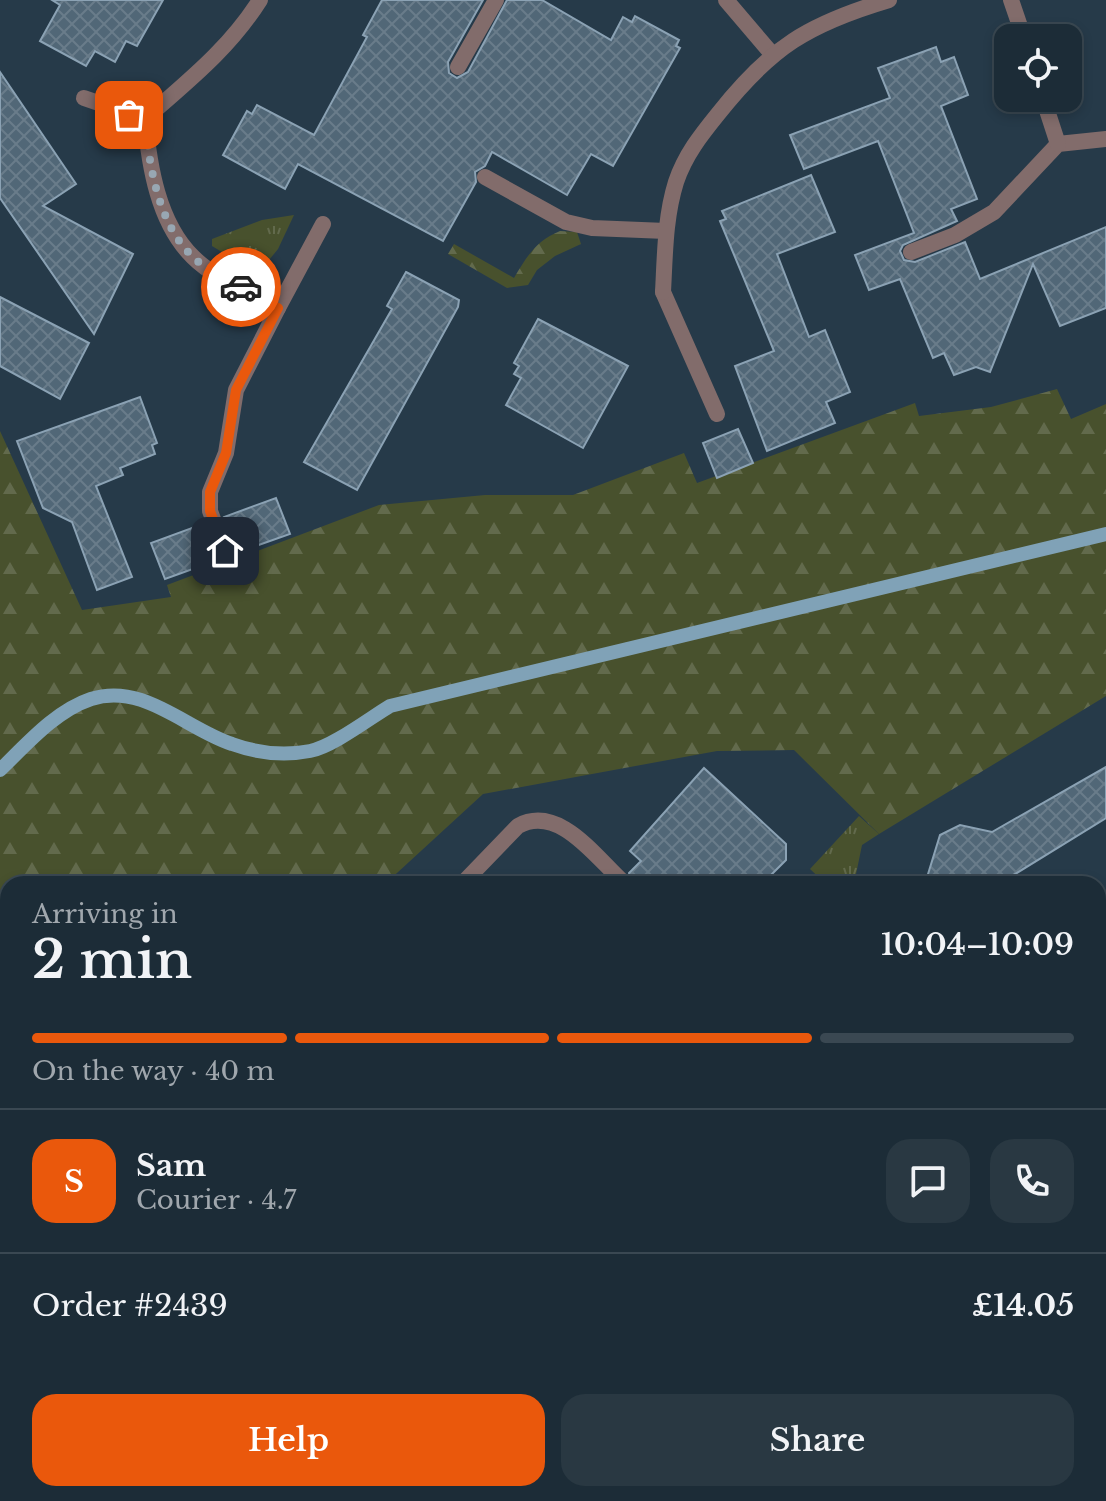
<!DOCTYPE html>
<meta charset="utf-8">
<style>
:root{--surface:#1c2c37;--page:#293842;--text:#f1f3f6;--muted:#a0a7ad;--line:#3a4852;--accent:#ea580c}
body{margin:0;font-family:"Libre Baskerville",serif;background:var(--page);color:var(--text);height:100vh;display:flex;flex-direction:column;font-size:30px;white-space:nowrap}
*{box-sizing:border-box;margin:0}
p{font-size:26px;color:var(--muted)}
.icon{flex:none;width:44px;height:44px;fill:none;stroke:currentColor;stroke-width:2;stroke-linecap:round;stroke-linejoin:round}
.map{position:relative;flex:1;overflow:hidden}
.details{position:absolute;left:0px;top:876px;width:1106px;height:626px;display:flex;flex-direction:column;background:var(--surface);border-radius:24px 24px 0 0;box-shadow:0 4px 12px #0003,0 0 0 2px var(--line)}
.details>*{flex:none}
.fabs{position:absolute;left:994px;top:24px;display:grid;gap:16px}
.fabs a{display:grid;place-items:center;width:88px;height:88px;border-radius:16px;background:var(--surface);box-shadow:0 4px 12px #0003,0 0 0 2px var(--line);font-size:40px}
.pin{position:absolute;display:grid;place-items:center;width:68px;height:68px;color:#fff;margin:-34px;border-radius:16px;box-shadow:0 4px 12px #0006}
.courier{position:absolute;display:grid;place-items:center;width:80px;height:80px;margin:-40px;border:6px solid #ea580c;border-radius:50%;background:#fff;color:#222;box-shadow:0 2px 10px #0007}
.headline em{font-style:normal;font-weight:600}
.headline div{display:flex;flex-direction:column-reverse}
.headline{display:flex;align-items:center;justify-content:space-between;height:136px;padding:0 32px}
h1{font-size:52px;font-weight:600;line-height:60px}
.bar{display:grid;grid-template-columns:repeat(4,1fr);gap:12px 8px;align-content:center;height:96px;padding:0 32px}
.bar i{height:10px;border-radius:6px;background:var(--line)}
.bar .selected{background:var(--accent)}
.bar p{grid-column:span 4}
.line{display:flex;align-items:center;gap:20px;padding:0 32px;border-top:2px solid var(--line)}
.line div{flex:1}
.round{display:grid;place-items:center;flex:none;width:84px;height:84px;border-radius:24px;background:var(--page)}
.action{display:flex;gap:16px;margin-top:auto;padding:16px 32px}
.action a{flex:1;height:92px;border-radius:24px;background:var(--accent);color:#fff;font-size:32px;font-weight:600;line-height:92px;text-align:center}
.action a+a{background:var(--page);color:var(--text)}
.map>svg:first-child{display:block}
</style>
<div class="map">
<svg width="1106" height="1501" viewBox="0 0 1106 1501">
<defs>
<pattern id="grass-tufts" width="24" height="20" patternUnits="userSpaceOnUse" patternTransform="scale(2)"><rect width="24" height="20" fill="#48512d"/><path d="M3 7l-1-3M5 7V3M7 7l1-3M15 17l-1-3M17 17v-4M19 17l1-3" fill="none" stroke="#626a4c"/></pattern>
<pattern id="forest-firs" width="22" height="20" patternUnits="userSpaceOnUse" patternTransform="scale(2)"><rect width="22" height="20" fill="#48512d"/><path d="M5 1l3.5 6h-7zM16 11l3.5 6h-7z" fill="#626a4c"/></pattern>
<pattern id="building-cross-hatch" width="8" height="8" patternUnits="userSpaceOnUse" patternTransform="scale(2)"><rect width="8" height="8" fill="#516777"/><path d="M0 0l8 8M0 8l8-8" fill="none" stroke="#697c8a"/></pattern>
</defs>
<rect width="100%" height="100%" fill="#263a49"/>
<!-- grass -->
<g fill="url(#grass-tufts)">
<polygon points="294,215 278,249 265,265 245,266 212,246 212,239 262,220"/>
<polygon points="859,816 879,834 862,845 854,884 826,884 810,869"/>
<polygon points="1098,1140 1106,1141 1106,1224 1098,1209"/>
</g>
<!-- forest -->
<g fill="url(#forest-firs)">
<path d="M560,231L577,232L581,244L555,256L537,270L528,285L507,288L448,254L454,244L514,278C527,256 536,241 560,231Z"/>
<polygon points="1057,389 1071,419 1106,404 1106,696 879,834 794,750 717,751 483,794 385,884 8,884 8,1494 956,1494 955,1501 0,1501 0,431 82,610 171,597 167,585 379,505 485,495 573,495 684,453 697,483 915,403 919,416 991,407"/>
</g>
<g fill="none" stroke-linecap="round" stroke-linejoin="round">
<!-- stream -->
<path stroke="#80a2b7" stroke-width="14" d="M0,770C26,745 55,711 91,699C143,682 186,729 232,744C257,753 285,756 310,751C332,747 370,718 390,706L1106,534"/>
</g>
<!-- building -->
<g fill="url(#building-cross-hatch)" stroke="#8ba2b4" stroke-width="2">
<polygon points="52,0 163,0 137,46 126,41 115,62 95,51 86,66 40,41 60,5"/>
<polygon points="382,0 483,0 448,62 449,73 457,78 468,72 507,0 542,0 611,40 623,17 632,22 635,16 679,40 676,46 680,48 613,166 591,154 567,195 492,152 485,166 475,172 476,182 443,241 298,164 285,189 223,155 247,111 252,114 257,105 314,135 367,37 363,35"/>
<polygon points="936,47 941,62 954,57 968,95 941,106 977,199 951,209 957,221 903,245 900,251 904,260 915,262 965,242 980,279 1106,227 1106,308 1060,326 1033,264 990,372 976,367 954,375 944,353 933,358 900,279 869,290 855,255 914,233 878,141 804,169 790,135 890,98 878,68"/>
<polygon points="0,72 76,184 43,206 133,254 94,334 0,198"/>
<polygon points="811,175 835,232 777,254 809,337 825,330 850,392 826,402 835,423 767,451 735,366 774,351 720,221 726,219 722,211"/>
<polygon points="406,272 459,300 458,307 357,490 304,462 392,309 387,306"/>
<polygon points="0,297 89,343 60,399 0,366"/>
<polygon points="538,319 628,366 583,448 506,405 521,378 514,374 519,366 514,363"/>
<polygon points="140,397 157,443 152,445 155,454 120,468 123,475 96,486 132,577 97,590 72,522 43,508 17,441"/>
<polygon points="738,429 753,463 717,478 703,443"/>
<polygon points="276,498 290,534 236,553 224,517"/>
<polygon points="203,524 218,560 165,579 151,543"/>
<polygon points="1106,767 1106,818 999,884 925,884 940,835 960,825 992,832"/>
<polygon points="704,768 786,844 786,860 762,884 632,884 629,873 641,861 630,851"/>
</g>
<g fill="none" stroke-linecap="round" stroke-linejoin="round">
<!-- lane -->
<g stroke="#826c6b" stroke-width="16">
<polyline points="458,67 496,0"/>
<polyline points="485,177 566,222 592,228 666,231"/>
<polyline points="911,252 955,235 994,212 1058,144 1106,139"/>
<polyline points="663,292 717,414"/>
<path d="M462,884L518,826C558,804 594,855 622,881"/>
</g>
<!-- street -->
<g stroke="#826c6b" stroke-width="16">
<polyline points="726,0 772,54"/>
<polyline points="1011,0 1024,38"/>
<polyline points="84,98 145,119"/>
<polyline points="1043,98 1058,144"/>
<path d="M663,292C665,255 665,217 676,182C685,155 701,135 718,114C771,47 808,24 889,0"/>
<polyline points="278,308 323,224"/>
<path d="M225,551L210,511V492L226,453L236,390L278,308C251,293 215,279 193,257C158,223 149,165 145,119C188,81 229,49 260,0"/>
<polyline points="1098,943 1106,938"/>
<polyline points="1098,1268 1106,1267"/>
<polyline points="1037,1500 1038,1494"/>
</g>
</g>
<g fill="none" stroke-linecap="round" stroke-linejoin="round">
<!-- done -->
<path stroke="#98a7b3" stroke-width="8" stroke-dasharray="0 14.4" d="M129,115L145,119C149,165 158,225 194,258C207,270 226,278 241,287"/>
<!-- route -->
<polyline stroke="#ea580c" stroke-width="10" points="225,551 210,511 210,492 226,453 236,390 278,308 241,287"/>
</g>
</svg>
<div class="fabs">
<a><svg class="icon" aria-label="locate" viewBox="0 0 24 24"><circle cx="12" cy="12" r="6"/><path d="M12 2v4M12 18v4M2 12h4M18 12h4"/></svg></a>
</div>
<div class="pin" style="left:129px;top:115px;background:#ea580c"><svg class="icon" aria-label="bag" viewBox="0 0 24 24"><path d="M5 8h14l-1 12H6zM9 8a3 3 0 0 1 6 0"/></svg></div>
<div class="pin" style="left:225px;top:551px;background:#1f2937"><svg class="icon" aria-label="home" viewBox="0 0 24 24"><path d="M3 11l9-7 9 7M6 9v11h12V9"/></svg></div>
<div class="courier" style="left:241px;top:287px"><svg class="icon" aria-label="car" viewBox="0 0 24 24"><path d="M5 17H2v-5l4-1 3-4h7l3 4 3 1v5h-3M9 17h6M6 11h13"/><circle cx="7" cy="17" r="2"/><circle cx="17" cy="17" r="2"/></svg></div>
<section class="details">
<div class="headline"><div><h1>2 min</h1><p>Arriving in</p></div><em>10:04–10:09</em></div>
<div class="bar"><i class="selected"></i><i class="selected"></i><i class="selected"></i><i></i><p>On the way · 40 m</p></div>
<div class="line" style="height:144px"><b class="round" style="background:var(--accent);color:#fff">S</b><div><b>Sam</b><p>Courier · 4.7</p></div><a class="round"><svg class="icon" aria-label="chat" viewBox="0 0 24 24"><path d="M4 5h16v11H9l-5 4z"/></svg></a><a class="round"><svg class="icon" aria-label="phone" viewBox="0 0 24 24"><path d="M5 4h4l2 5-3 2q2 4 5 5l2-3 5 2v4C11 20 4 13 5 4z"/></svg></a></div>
<div class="line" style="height:104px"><div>Order #2439</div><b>£14.05</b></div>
<div class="action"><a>Help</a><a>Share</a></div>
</section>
</div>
